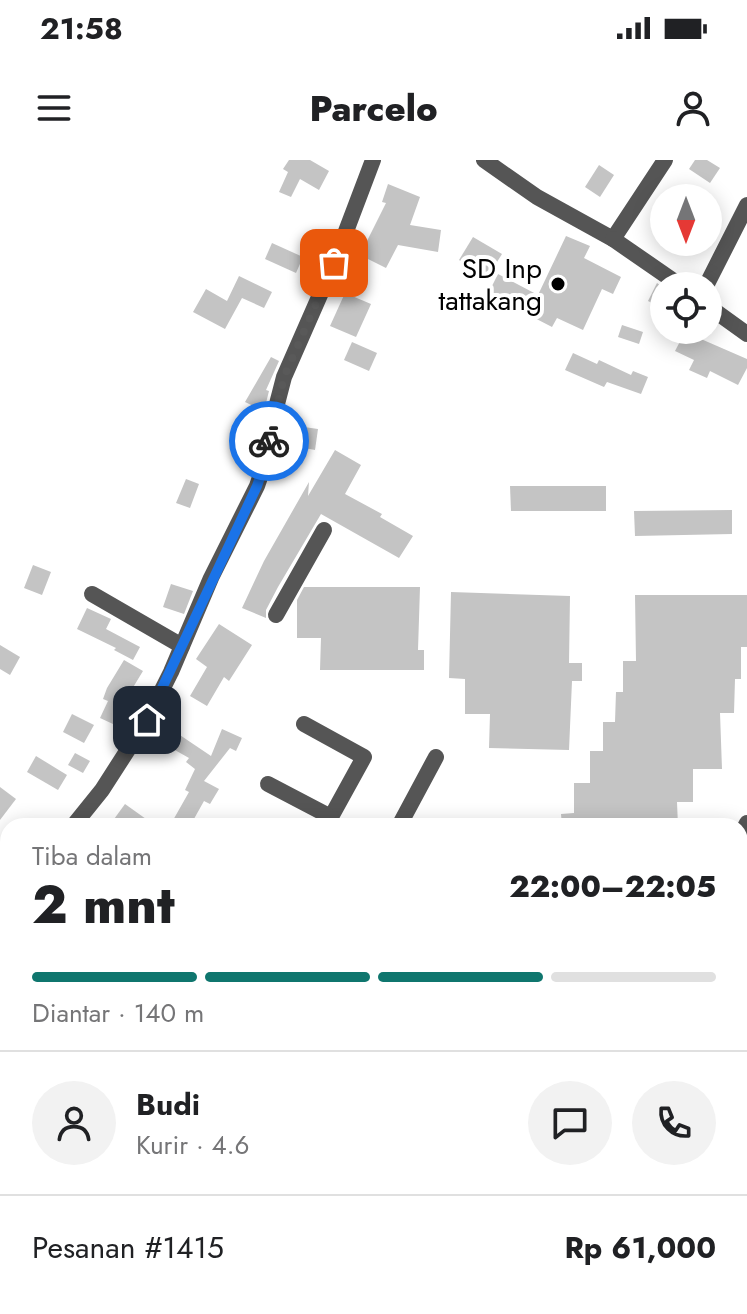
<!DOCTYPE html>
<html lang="id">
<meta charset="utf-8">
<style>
:root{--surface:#fff;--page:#f2f2f2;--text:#202124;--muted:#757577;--line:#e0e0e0;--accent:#0f766e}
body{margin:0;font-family:Jost,sans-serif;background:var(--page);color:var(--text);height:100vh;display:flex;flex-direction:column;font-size:30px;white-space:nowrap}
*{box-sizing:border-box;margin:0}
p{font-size:26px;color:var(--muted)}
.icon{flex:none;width:44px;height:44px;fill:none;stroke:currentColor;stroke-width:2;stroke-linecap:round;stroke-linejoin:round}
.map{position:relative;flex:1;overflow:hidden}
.drawer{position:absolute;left:0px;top:658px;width:748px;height:496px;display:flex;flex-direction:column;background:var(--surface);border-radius:24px 24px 0 0;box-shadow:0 4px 20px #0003}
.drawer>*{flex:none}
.needle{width:52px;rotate:180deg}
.fabs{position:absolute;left:650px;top:24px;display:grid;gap:16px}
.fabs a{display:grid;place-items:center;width:72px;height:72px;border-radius:50%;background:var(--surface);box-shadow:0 4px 20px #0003;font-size:40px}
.pin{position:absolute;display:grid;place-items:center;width:68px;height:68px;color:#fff;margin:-34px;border-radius:16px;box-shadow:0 4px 12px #0006}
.courier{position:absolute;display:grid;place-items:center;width:80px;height:80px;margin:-40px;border:6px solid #1a73e8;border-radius:50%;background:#fff;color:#222;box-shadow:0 2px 10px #0007}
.overview em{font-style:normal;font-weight:800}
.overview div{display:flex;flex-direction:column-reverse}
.overview{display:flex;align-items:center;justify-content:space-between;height:136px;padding:0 32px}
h1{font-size:52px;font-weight:800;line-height:60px}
.bar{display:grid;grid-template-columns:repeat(4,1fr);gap:12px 8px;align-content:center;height:96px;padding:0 32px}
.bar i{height:10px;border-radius:6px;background:var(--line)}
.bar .selected{background:var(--accent)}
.bar p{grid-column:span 4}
.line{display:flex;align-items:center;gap:20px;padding:0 32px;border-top:2px solid var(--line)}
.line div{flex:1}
.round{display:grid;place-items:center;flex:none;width:84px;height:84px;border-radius:42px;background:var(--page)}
.status{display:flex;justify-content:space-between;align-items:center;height:56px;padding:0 40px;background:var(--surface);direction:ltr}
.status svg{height:22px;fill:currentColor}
header{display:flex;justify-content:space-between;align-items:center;height:104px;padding:0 32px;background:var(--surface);font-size:36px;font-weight:800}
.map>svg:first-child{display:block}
</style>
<div class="status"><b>21:58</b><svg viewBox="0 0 49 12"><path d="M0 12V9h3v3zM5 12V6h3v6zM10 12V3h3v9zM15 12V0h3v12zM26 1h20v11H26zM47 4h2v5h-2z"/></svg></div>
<header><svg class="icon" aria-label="menu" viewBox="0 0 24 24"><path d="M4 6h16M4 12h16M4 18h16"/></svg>Parcelo<svg class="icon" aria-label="person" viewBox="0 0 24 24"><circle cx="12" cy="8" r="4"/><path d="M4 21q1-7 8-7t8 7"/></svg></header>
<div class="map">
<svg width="747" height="1154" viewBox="0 0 747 1154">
<rect width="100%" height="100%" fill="#fff"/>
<!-- building -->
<g fill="#c4c4c4">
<polygon points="289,0 310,0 329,11 319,30 300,19 291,37 279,32 288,12 283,9"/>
<polygon points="695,0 707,0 720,8 710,23 689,9"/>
<polygon points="599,5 614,15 600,37 585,27"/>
<polygon points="388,24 420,37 410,65 441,70 438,92 398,85 386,108 360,95 386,43 382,42"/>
<polygon points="566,76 590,86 584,98 621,117 613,134 602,129 583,170 557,158 552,167 488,134 498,114 538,135"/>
<polygon points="473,77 502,94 487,118 459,100"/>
<polygon points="272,83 303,97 296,113 265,99"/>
<polygon points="239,116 272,132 264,148 242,138 225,169 193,152 206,129 227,141"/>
<polygon points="657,123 664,128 664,149 648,141"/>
<polygon points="345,133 371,144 356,177 330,166"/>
<polygon points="622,165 643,172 639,184 618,177"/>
<polygon points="686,170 695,170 703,174 701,179 747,199 747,208 738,225 710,211 707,218 689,210 694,200 675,191"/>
<polygon points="352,182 377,193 369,211 344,200"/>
<polygon points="573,193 597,204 599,200 631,215 633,211 648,217 641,234 607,222 604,227 565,210"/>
<polygon points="271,197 279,201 266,230 269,231 264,251 245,242"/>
<polygon points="297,266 318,269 315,290 294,286"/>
<polygon points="335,290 361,305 345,334 382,354 380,357 413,376 399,398 321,354 278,427 266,450 266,458 242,448 264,401 309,322 308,336"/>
<polygon points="186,319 199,324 190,348 176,343"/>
<polygon points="510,326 606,326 606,351 511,351"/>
<polygon points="732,350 732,374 635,376 634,351"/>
<polygon points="33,405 51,412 42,435 24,428"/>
<polygon points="171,424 193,431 184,454 163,447"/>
<polygon points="304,427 420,427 418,490 424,490 424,510 320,510 321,478 297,478 297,440"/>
<polygon points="451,432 570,436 569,503 582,503 582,521 572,521 569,590 489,588 490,554 465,554 465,519 449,518"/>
<polygon points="635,435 747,435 747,487 741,487 741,519 735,519 734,553 720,553 722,609 693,609 693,642 677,642 678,666 562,666 561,654 574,653 574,623 590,623 590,591 603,591 603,562 615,562 616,532 623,532 623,501 636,501"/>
<polygon points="87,448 111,459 106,469 140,487 133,500 114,490 116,488 77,469"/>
<polygon points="219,464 252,485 229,521 224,517 207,546 190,536 207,507 196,499"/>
<polygon points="0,485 20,497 10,515 0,509"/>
<polygon points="124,500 143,511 129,534 137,537 133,549 122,546 113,564 100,558 108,541 103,539 107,528"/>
<polygon points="72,554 94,565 84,583 63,572"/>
<polygon points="159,561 211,596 222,569 242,578 236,591 230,588 204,621 219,629 210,644 204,641 190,666 180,666 172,662 189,632 185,630 195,609 186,602 189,598 150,576"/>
<polygon points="75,593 90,601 83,613 68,605"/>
<polygon points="36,596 67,615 58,630 27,612"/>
<polygon points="0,627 16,639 0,660"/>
<polygon points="125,644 146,659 140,666 109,666"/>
</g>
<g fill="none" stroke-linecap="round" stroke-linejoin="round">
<!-- street -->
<g stroke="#555" stroke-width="16">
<polyline points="484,0 537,37 613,79 665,0"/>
<polyline points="613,79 681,126"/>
<polyline points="706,126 747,45"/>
<polyline points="708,146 747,174"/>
<polyline points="92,434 182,486"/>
<polyline points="276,455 324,370"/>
<polyline points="304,564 364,597 326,666"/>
<polyline points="268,624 331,657"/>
<polyline points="73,666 102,630 147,560 171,512 211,418 257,326 267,297 271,267 284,217 334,103 373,0"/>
<polyline points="399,666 436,597"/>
<polyline points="740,676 747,663"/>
<polyline points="0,762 8,749"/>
<polyline points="740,815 747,802"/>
<polyline points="0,840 8,844"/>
<polyline points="740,876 747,879"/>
<polyline points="740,948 747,951"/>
<polyline points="0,1070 8,1075"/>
<polyline points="131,1146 145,1154"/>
<polyline points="195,1146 215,1154"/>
<polyline points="373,1146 393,1154"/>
<polyline points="532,1146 542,1154"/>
<polyline points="13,1154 17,1146"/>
<polyline points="248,1154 251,1146"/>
<polyline points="319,1154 323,1146"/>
<polyline points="411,1154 414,1146"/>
<polyline points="466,1154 468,1146"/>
</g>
</g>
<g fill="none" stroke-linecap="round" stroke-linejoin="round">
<!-- done -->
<polyline stroke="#595959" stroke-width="8" stroke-dasharray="0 14.4" points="269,281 284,217 334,103"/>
<!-- route -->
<polyline stroke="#1a73e8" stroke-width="10" points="147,560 257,326 267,297 269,281"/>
</g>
<!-- markers -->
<circle fill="#000" stroke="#fff" stroke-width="3" cx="558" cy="124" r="8"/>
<g text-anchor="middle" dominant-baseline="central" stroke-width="8" stroke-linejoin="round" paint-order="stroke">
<!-- poi labels -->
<g font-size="28" fill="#000" stroke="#fff" text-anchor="end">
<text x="542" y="108">SD Inp<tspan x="542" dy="32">tattakang</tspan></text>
</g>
</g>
</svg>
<div class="fabs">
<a><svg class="needle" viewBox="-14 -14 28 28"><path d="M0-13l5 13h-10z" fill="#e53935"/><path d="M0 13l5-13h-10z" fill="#757577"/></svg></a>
<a><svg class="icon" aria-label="locate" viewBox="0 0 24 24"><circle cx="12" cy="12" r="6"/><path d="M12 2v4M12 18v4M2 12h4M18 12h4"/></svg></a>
</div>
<div class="pin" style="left:334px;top:103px;background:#ea580c"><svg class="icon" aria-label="bag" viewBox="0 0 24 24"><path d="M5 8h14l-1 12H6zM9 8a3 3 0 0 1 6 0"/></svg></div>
<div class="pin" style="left:147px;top:560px;background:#1f2937"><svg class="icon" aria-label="home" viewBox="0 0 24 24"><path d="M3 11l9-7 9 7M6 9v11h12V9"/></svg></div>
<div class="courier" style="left:269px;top:281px"><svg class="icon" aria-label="bike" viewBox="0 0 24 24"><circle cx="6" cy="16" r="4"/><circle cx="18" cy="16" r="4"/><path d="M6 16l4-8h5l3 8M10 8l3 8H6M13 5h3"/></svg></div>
<section class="drawer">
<div class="overview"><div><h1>2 mnt</h1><p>Tiba dalam</p></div><em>22:00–22:05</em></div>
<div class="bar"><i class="selected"></i><i class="selected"></i><i class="selected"></i><i></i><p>Diantar · 140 m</p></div>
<div class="line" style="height:144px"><a class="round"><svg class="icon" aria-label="person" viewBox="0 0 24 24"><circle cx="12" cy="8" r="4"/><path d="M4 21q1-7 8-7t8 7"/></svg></a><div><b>Budi</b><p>Kurir · 4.6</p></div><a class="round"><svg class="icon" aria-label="chat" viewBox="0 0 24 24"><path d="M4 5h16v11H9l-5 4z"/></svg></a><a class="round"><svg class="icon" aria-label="phone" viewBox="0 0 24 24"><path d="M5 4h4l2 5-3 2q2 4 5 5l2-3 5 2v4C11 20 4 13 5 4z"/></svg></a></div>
<div class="line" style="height:104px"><div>Pesanan #1415</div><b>Rp 61,000</b></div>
</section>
</div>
